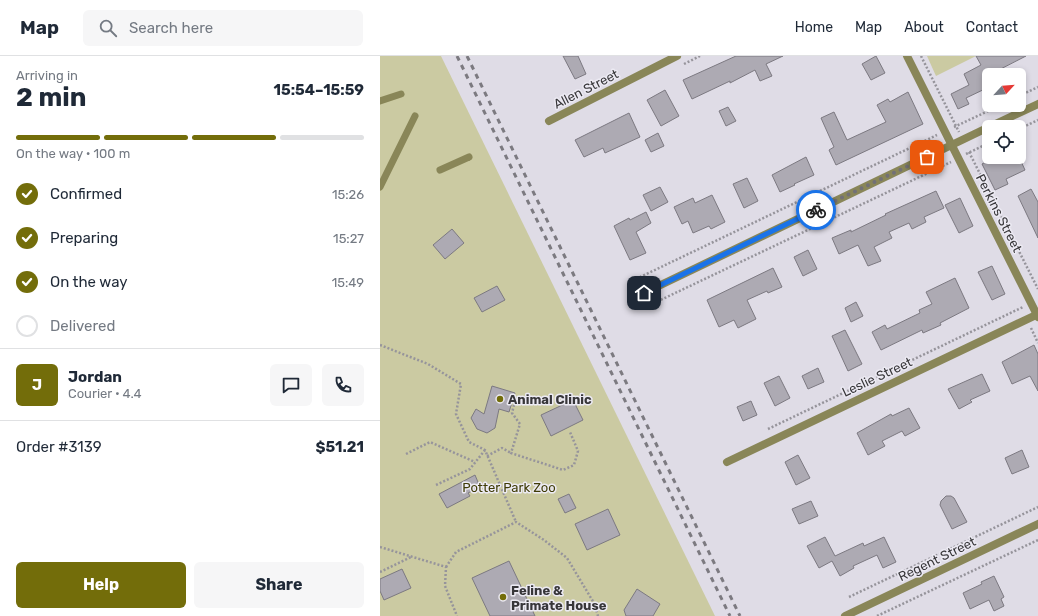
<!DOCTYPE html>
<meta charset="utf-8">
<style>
:root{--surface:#fff;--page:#f6f6f7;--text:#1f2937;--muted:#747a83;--line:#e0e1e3;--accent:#736d0a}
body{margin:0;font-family:Rubik,sans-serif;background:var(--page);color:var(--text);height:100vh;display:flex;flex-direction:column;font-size:15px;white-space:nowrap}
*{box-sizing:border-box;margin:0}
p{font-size:13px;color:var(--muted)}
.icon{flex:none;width:22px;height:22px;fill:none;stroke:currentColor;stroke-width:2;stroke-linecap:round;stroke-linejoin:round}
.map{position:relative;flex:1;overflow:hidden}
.sheet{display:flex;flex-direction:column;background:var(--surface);width:380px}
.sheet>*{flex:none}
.needle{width:26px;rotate:64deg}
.tools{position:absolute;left:602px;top:12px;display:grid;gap:8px}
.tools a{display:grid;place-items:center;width:44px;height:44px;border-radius:6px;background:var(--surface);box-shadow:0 2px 6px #0003;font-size:20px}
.pin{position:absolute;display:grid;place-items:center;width:34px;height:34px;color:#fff;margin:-17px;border-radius:8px;box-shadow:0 2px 6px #0006}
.courier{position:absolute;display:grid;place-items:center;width:40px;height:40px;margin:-20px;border:3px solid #1a73e8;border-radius:50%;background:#fff;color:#222;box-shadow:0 1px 5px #0007}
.head em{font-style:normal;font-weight:700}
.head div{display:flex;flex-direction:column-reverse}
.head{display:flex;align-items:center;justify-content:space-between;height:68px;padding:0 16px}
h1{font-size:26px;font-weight:700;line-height:30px}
.bar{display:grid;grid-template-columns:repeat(4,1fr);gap:6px 4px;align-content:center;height:48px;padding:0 16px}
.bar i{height:5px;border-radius:3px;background:var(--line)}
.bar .current{background:var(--accent)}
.bar p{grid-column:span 4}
.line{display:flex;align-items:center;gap:10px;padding:0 16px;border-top:1px solid var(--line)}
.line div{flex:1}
.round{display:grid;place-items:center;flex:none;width:42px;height:42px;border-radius:6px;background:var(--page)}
ol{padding:0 16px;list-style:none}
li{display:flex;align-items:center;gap:12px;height:44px}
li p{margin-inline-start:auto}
li .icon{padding:4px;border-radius:50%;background:var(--accent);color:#fff;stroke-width:4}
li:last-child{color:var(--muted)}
li i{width:22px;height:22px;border:2px solid var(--line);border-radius:50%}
.primary-button{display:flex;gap:8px;margin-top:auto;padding:8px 16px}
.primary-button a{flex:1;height:46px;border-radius:6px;background:var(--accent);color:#fff;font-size:16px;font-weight:700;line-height:46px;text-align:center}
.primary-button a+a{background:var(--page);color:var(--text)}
header{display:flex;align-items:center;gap:24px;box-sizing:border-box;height:56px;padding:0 20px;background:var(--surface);border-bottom:1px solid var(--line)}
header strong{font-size:19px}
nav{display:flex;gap:22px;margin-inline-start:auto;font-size:14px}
.search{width:280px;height:36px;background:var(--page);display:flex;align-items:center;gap:10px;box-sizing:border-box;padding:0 14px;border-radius:6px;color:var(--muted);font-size:15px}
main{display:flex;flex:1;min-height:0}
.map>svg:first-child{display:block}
</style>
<header>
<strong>Map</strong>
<div class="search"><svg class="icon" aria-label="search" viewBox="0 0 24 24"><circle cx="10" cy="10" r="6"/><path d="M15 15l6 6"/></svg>Search here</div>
<nav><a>Home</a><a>Map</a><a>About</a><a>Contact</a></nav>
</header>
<main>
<section class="sheet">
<div class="head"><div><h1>2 min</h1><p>Arriving in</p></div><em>15:54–15:59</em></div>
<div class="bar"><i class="current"></i><i class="current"></i><i class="current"></i><i></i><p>On the way · 100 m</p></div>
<ol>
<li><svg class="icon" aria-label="check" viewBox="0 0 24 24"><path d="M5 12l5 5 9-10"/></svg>Confirmed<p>15:26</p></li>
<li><svg class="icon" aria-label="check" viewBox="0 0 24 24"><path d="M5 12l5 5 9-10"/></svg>Preparing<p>15:27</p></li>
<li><svg class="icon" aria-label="check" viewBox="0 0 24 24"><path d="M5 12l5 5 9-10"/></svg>On the way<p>15:49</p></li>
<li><i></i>Delivered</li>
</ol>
<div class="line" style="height:72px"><b class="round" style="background:var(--accent);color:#fff">J</b><div><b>Jordan</b><p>Courier · 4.4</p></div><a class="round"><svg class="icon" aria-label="chat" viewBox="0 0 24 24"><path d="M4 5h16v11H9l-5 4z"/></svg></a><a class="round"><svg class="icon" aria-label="phone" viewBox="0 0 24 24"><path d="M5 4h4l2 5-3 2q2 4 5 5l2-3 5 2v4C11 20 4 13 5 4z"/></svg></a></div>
<div class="line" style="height:52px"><div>Order #3139</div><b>$51.21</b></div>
<div class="primary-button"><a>Help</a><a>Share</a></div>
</section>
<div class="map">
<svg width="658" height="560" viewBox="0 0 658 560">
<rect width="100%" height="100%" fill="#dfdce6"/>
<!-- green -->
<g fill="#cbcaa2">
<polygon points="0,0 61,0 335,560 0,560"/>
<polygon points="547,0 596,0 556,20"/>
</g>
<!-- building -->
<g fill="#adaab3" stroke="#7c7981">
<polygon points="183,0 198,0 206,18 195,23"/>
<polygon points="356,0 403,0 386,8 392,20 380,25 375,14 350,27 350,25 312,43 303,24"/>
<polygon points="496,0 505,17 491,24 482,8"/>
<polygon points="596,0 646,0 609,19 609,31 586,42 589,48 578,53 571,38 589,29 584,18 601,9"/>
<polygon points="285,34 299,60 281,70 267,44"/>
<polygon points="528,36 543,68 456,109 449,94 454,91 441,62 454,56 467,84 506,66 497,49 508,43 510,46"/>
<polygon points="348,51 356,65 346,70 339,55"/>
<polygon points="249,57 260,81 225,97 223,92 204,101 195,84"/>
<polygon points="278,77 284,90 271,96 265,84"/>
<polygon points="426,101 434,119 414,128 415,129 400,136 392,119"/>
<polygon points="615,101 617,105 625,101 639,101 645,114 626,123 628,128 615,134 602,108"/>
<polygon points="367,122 378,145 364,152 353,128"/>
<polygon points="280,131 288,146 271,155 263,139"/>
<polygon points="651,133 658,146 658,182 638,140"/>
<polygon points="556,135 564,152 544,161 546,166 532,173 529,167 509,176 512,182 494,191 501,205 488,210 478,189 459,198 452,182 471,174 471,176 506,159 505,158"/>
<polygon points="332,139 345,166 331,173 329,170 313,177 308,165 302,168 294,151 313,142 315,147"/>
<polygon points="580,142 593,170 579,177 565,149"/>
<polygon points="266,156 271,167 256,176 266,197 250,204 234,170 249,162 250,164"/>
<polygon points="72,173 84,187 65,203 53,189"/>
<polygon points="428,194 437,213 423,220 414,201"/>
<polygon points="612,210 625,238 612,244 598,216"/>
<polygon points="393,212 402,231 388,237 387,235 367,244 376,263 358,272 354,264 339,271 327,244"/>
<polygon points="575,222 589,252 560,267 561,269 543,277 542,274 501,294 492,276 505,269 507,273 540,257 539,254 552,248 546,236"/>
<polygon points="117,230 125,244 102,256 94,242"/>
<polygon points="476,246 483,260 471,266 465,252"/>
<polygon points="465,274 482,308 468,315 452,280"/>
<polygon points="654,289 658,298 658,335 650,320 632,328 622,306"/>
<polygon points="438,312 444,326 428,333 422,320"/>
<polygon points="602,318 610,335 590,344 592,346 579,353 568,333"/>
<polygon points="399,320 410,342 395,350 384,327"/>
<polygon points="112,330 135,337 129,356 119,353 115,372 107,377 97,373 91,362 96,353 104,358"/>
<polygon points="193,344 203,364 171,380 161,359"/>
<polygon points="371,345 377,359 363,365 357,351"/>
<polygon points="529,352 540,372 525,380 522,375 502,385 505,390 488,399 477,377 511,358 512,360"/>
<polygon points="642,394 649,411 632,418 625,402"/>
<polygon points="418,399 430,422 416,429 405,406"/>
<polygon points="95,419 100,431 88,437 90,440 67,452 59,438"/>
<polygon points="189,438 196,452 185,457 178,443"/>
<polygon points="566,440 571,440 574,442 587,466 572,473 560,449 561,445"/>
<polygon points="431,445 438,460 419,468 412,453"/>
<polygon points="228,453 240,479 207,494 195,468"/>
<polygon points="445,481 455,500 483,487 484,490 504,481 516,506 503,512 497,499 473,510 474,512 460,520 452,505 439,512 427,490"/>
<polygon points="129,505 155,560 110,560 92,522"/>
<polygon points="22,513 31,532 4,544 0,535 0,523"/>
<polygon points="614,520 624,541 621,543 624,550 614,555 609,544 590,553 583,537 602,528 601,526"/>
<polygon points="257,533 280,548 273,560 246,560 244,554"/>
</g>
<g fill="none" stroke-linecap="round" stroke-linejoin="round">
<!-- path -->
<g stroke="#96949b" stroke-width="2.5" stroke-dasharray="2 2" stroke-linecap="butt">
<polyline points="541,0 579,76"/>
<polyline points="304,8 320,0"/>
<polyline points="639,40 658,31"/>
<polyline points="574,71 621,49"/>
<polyline points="639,73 658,64"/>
<polyline points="589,96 658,233"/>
<polyline points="586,98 609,87"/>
<polyline points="256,223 557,79"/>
<polyline points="270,249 571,106"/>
<polyline points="651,272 658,287"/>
<polyline points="0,289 48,308 81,328 76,358 89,386 105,394 136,466"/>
<polyline points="136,341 132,357 140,368 131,397 183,414 194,409 198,395 190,376"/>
<polyline points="388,373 643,251"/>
<polyline points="26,398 50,386 95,406"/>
<polyline points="107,400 122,392 131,397"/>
<polyline points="56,429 90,413 105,394"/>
<polyline points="0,491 66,511 65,530 77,560"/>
<polyline points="66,511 76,496 136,466 164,484 187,502 214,547 218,560"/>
<polyline points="0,516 31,501"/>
<polyline points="469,541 658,451"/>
<polyline points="497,560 658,484"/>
</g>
<!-- lane -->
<g stroke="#898658" stroke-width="7">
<polyline points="0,45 21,38"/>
<polyline points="60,114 89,101"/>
<polyline points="0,131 35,60"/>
</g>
<!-- street -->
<g stroke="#898658" stroke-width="8">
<polyline points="527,0 658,261"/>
<polyline points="169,65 297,0"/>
<polyline points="609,71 658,48"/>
<polyline points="264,237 609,71"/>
<polyline points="347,406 658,258"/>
<polyline points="465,560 658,468"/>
</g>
<!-- rail -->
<g stroke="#7c7a80" stroke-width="3" stroke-dasharray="5 5" stroke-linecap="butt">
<polyline points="77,0 350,560"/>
<polyline points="87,0 360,560"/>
</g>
</g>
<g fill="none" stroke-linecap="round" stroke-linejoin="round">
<!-- done -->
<polyline stroke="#727076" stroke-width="4" stroke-dasharray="0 7.2" points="436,154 547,101"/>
<!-- route -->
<polyline stroke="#1a73e8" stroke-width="5" points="264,237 436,154"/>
</g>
<!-- markers -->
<g fill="#736d0a" stroke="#eceaf3" stroke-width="1.5">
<circle cx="120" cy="343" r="4"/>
<circle cx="123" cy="541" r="4"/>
</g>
<g text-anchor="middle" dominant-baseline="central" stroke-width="3" stroke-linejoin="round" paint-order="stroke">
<!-- street labels -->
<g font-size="13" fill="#373639" stroke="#eceaf3">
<text transform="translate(206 33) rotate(-27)">Allen Street</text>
<text transform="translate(619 157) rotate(63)">Perkins Street</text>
<text transform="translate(497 321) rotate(-25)">Leslie Street</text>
<text transform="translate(557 503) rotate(-26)">Regent Street</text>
</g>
<!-- poi labels -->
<g font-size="13" font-weight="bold" fill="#373639" stroke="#eceaf3" text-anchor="start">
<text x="128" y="343">Animal Clinic</text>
<text x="131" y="534">Feline &amp;<tspan x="131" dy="15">Primate House</tspan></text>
</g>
<!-- park labels -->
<g font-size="13" fill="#3e3b05" stroke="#eceaf3">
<text x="129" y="431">Potter Park Zoo</text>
</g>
</g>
</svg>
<div class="tools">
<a><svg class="needle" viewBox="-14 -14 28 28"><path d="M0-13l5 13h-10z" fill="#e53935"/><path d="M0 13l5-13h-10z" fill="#747a83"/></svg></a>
<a><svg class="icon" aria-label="locate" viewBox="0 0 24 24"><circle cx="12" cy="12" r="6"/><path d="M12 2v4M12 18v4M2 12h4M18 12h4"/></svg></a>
</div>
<div class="pin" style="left:547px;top:101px;background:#ea580c"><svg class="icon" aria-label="bag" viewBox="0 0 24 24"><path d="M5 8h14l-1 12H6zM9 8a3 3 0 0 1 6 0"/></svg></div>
<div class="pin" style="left:264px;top:237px;background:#1f2937"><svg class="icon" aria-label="home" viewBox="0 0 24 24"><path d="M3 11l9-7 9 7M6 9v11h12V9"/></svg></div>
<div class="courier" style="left:436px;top:154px"><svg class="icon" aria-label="bike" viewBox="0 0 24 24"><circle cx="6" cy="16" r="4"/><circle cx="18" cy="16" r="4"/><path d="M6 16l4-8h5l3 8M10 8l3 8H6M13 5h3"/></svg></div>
</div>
</main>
